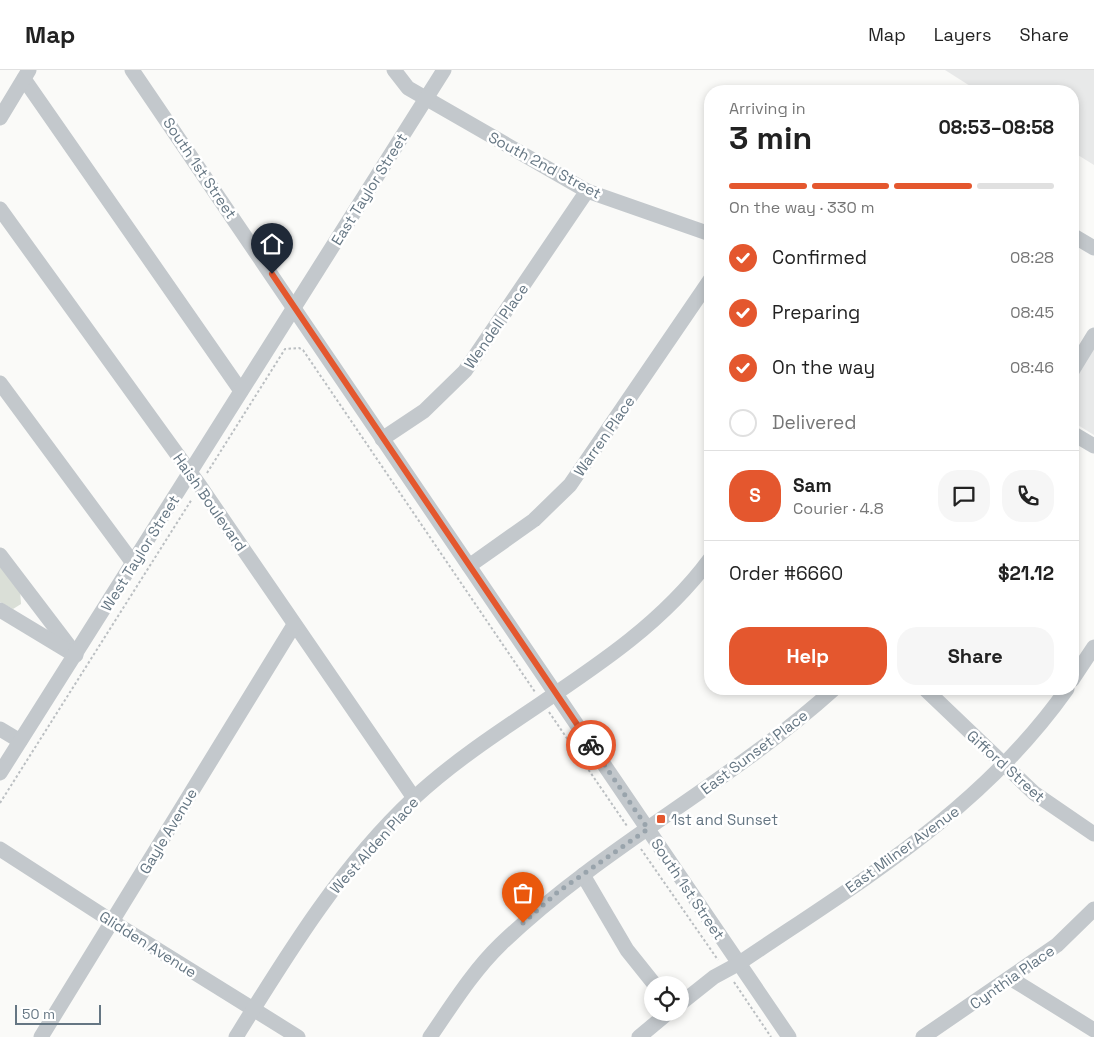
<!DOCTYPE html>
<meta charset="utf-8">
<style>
:root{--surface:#fff;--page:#f6f6f6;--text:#222;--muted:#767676;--line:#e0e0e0;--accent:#e4572e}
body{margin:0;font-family:"Space Grotesk",sans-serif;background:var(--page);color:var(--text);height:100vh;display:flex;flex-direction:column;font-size:19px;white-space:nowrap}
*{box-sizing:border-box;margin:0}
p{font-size:16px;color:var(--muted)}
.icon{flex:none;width:28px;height:28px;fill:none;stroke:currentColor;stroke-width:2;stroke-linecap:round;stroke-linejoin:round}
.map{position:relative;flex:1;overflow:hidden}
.details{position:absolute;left:704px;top:15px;width:375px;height:610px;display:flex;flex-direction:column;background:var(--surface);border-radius:20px;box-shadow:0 2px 8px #0003}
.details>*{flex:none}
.fabs{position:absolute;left:644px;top:906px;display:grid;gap:10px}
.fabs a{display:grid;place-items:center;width:45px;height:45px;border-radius:50%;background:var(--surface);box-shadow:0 2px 8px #0003;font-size:25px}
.scale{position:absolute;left:15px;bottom:12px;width:86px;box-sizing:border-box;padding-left:5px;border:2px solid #657683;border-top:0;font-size:14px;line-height:18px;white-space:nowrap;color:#657683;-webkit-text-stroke:4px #fff;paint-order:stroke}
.pin{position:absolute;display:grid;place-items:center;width:42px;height:42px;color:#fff;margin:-51px -21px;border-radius:50% 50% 50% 0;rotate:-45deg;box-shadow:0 0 5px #0007}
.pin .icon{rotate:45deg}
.courier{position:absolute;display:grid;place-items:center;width:50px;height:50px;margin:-25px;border:4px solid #e4572e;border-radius:50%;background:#fff;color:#222;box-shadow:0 1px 6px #0007}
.overview em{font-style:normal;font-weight:700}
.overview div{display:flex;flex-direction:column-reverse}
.overview{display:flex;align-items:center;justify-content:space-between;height:85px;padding:0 25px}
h1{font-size:32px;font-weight:700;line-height:38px}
.bar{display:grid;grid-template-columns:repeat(4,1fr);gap:8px 5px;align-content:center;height:60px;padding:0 25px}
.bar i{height:6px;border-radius:4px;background:var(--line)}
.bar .active{background:var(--accent)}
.bar p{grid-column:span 4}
.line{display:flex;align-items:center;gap:12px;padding:0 25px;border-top:1px solid var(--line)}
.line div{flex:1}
.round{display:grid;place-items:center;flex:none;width:52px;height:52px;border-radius:20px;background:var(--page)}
ol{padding:0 25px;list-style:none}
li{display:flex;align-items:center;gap:15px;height:55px}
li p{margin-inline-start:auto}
li .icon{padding:5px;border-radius:50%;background:var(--accent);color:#fff;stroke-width:4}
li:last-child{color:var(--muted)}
li i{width:28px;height:28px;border:2px solid var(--line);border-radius:50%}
.cta{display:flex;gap:10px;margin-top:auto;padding:10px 25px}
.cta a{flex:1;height:58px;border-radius:20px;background:var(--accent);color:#fff;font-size:20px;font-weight:700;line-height:58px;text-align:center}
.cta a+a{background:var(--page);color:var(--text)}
header{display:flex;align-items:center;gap:30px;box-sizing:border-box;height:70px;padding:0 25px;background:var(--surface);border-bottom:1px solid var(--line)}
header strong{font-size:24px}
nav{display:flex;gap:28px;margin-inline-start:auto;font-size:18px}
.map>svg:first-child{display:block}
</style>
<header>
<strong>Map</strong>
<nav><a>Map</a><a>Layers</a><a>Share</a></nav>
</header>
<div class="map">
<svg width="1094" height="967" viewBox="0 0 1094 967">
<rect width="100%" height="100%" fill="#fafaf8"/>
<!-- built -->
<g fill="#e8e9e9">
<polygon points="945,0 1094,0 1094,95 1073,82 1072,21 978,21"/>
<polygon points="1094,276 1094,365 1073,352 1072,311"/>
</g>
<!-- green -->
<polygon fill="#dadfd7" points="0,492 20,520 21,534 13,539 0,532"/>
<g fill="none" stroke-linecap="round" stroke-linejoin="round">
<!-- path -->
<g stroke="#bbbfc2" stroke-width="2" stroke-dasharray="2.5 2.5" stroke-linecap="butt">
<polyline points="207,403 285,279 299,278 303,280 535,622"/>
<polyline points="549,642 627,756"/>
<polyline points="0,733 192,429"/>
<polyline points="641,779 718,890"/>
<polyline points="734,912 771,967"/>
</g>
<!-- minor -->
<g stroke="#c3c8cc" stroke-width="15">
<polyline points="132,0 789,967"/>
<polyline points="394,0 408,18 587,121 710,164"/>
<polyline points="24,9 241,321"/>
<polyline points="0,48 29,0"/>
<polyline points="0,139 200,416 414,728"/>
<polyline points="1072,165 1094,178"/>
<polyline points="1072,301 1094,265"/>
<polyline points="0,313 133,493"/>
<polyline points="1072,363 1094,376"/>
<polyline points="382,369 424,341 465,301 587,121"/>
<polyline points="0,485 76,585"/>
<polyline points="469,496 534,450 570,415 710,210"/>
<polyline points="0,540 68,581"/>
<polyline points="1072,610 1094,577"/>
<polyline points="925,619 1034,723 1094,764"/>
<polyline points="0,659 20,671"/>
<polyline points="0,703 444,0"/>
<polyline points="0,779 113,852 298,967"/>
<polyline points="583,805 627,880 655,915"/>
<polyline points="1010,908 1094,960"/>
<path d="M680,934L714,907L738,894C859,812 981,741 1067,619"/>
<polyline points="41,967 294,555"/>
<path d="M236,967C288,883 341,796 414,728C507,642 633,593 710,489"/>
<path d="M430,967C452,935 473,901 501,874C602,777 730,713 834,619"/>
<polyline points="639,967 669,942"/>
<polyline points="923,967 1057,875 1094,839"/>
</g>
</g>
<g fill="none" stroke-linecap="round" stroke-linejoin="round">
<!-- done -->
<polyline stroke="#99a4ac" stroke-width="5" stroke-dasharray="0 9" points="523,853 559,821 648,759 591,675"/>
<!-- route -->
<polyline stroke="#e4572e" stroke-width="6" points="272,204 591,675"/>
</g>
<!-- markers -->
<rect fill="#e4572e" stroke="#fff" stroke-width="2" x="656" y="744" width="10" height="10" rx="2.5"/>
<g text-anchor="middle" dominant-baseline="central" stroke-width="5" stroke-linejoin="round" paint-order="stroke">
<!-- street labels -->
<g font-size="15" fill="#657683" stroke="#fff">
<text transform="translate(545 95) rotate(28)">South 2nd Street</text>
<text transform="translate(200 98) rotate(56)">South 1st Street</text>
<text transform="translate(369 119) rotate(-58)">East Taylor Street</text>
<text transform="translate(496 256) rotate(-55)">Wendell Place</text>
<text transform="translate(604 366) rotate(-55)">Warren Place</text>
<text transform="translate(210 432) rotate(55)">Haish Boulevard</text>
<text transform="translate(140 483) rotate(-58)">West Taylor Street</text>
<text transform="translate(754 682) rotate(-37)">East Sunset Place</text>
<text transform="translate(1006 696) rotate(42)">Gifford Street</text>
<text transform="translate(168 761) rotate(-59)">Gayle Avenue</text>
<text transform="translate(374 775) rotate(-48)">West Alden Place</text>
<text transform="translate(902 779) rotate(-36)">East Milner Avenue</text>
<text transform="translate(688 819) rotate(56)">South 1st Street</text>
<text transform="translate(148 874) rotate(32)">Glidden Avenue</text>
<text transform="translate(1012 907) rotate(-35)">Cynthia Place</text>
</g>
<!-- poi labels -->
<g font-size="15" fill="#657683" stroke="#fff" text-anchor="start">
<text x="671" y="749">1st and Sunset</text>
</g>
</g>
</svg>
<div class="fabs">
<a><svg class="icon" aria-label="locate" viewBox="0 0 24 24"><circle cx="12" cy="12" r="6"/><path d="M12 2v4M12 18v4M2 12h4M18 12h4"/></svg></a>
</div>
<div class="scale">50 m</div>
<div class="pin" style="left:523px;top:853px;background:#ea580c"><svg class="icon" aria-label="bag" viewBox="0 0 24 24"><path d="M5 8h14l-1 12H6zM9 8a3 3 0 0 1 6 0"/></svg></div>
<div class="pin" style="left:272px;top:204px;background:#1f2937"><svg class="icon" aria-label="home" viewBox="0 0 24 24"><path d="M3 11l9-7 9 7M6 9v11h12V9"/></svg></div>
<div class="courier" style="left:591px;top:675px"><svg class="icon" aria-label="bike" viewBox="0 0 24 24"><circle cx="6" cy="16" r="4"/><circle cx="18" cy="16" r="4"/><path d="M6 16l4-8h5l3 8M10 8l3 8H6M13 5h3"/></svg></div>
<section class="details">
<div class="overview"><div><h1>3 min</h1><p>Arriving in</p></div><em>08:53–08:58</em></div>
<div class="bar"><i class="active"></i><i class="active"></i><i class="active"></i><i></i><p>On the way · 330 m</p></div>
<ol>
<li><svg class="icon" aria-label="check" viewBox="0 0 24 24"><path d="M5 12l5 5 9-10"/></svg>Confirmed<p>08:28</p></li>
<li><svg class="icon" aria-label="check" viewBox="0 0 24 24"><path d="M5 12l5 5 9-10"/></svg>Preparing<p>08:45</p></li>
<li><svg class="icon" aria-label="check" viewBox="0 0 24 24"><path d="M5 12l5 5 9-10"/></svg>On the way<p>08:46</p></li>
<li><i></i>Delivered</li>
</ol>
<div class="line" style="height:90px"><b class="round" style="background:var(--accent);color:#fff">S</b><div><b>Sam</b><p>Courier · 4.8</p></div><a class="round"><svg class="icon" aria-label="chat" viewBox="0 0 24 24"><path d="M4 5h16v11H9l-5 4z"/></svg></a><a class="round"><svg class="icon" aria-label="phone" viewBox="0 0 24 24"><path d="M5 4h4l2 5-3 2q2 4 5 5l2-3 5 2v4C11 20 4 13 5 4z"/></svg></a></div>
<div class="line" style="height:65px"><div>Order #6660</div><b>$21.12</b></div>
<div class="cta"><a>Help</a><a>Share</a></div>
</section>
</div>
